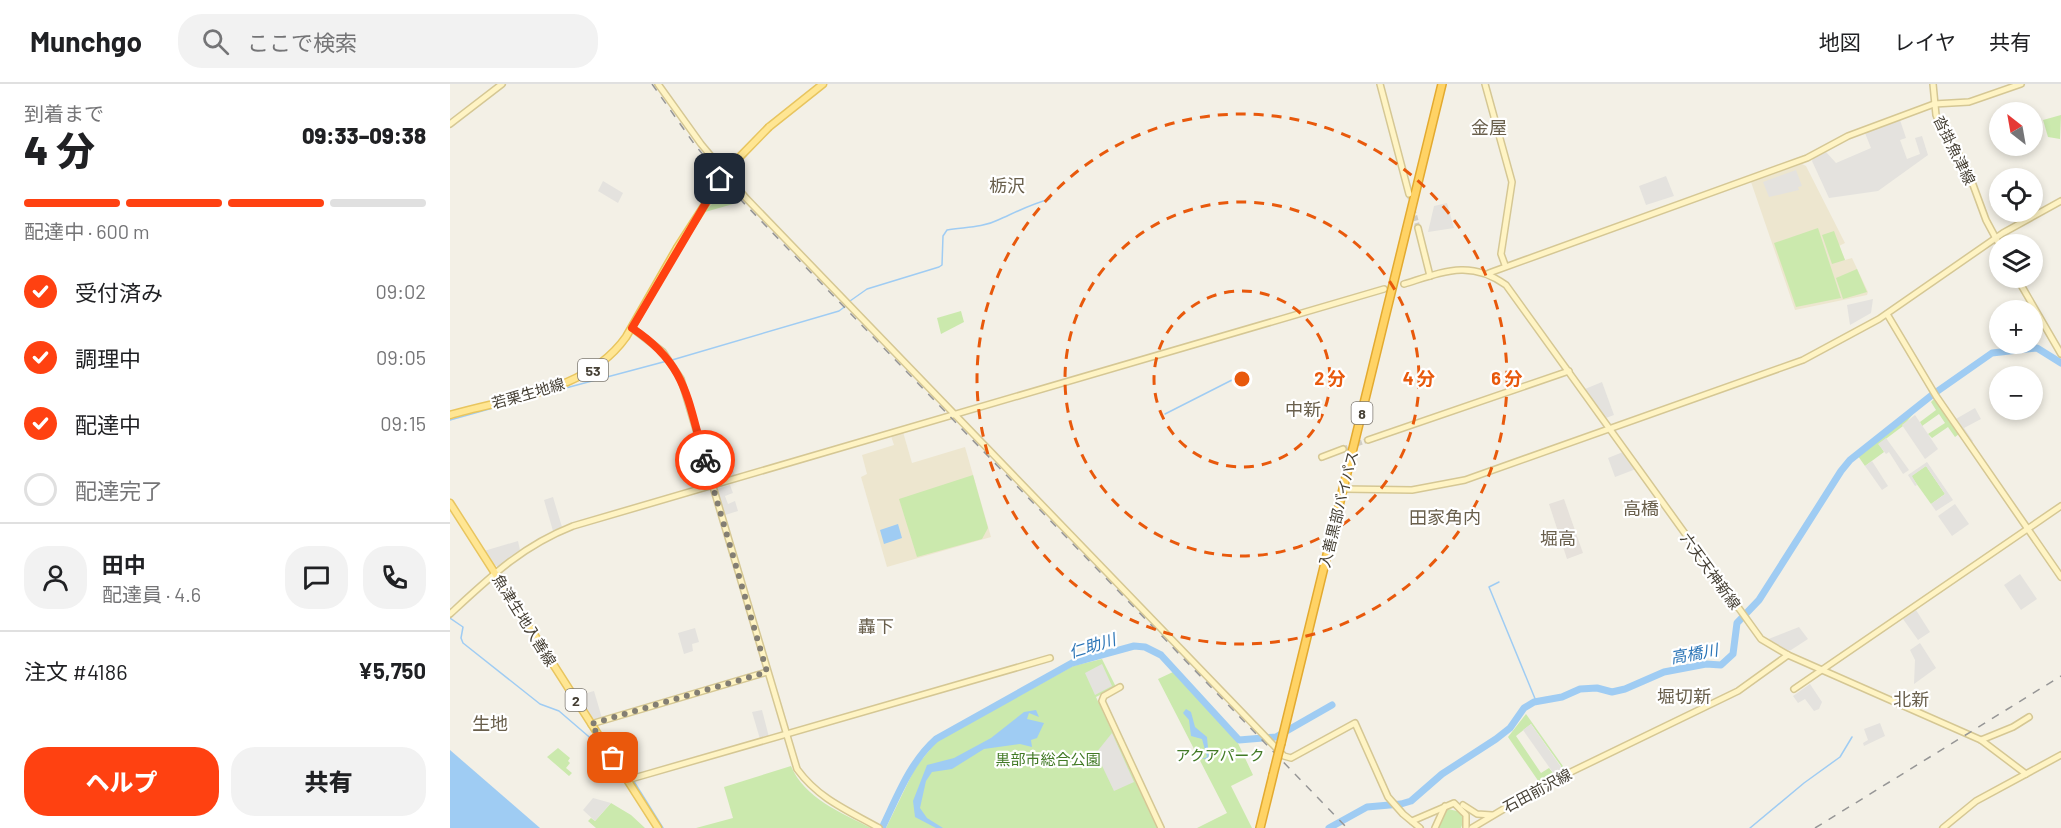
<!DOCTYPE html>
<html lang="ja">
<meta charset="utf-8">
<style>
:root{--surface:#fff;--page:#f2f2f2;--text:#202124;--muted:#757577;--line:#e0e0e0;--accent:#ff4111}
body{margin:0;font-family:Barlow,"Noto Sans JP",sans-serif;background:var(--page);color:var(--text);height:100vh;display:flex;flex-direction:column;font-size:22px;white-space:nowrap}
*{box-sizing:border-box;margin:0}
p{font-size:20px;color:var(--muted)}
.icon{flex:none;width:33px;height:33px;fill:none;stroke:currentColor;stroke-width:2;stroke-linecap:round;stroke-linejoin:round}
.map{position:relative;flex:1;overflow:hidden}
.side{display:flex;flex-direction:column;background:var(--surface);width:450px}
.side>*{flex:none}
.needle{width:39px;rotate:329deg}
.controls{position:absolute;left:1539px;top:18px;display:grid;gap:12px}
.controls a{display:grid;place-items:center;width:54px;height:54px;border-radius:50%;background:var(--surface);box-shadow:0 3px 9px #0003;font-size:30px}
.pin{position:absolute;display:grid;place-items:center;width:51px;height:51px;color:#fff;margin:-26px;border-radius:12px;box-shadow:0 3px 9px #0006}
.courier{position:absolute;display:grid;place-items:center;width:60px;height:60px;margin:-30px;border:4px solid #ff4111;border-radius:50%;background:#fff;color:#222;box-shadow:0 2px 8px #0007}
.overview em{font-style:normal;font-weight:800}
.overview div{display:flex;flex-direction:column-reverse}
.overview{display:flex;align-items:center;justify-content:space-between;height:102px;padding:0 24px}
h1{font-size:39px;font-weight:800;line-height:45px}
.bar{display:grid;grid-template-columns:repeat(4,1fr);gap:9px 6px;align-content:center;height:72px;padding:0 24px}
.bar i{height:8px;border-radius:4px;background:var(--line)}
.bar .on{background:var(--accent)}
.bar p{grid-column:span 4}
.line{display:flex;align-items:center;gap:15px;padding:0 24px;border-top:2px solid var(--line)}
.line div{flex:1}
.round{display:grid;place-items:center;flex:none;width:63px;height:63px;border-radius:24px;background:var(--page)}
ol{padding:0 24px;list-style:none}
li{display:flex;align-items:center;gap:18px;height:66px}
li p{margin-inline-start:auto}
li .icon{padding:6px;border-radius:50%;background:var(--accent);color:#fff;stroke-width:4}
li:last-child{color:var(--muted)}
li i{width:33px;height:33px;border:3px solid var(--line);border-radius:50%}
.button{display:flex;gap:12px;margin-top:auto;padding:12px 24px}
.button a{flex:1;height:69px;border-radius:24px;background:var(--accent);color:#fff;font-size:24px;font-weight:800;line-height:69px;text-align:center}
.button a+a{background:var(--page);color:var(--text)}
header{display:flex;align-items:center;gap:36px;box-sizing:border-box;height:84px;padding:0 30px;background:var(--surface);border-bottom:2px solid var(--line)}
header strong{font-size:28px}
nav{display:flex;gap:33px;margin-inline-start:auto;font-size:21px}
.search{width:420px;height:54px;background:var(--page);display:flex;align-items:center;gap:15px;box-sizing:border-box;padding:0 21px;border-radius:24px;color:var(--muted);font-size:22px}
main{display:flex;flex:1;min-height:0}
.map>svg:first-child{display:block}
</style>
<header>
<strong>Munchgo</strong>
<div class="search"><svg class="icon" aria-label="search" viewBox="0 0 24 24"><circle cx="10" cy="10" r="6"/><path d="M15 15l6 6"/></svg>ここで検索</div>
<nav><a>地図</a><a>レイヤ</a><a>共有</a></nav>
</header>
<main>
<section class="side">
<div class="overview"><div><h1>4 分</h1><p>到着まで</p></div><em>09:33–09:38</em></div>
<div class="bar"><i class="on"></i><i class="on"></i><i class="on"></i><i></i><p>配達中 · 600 m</p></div>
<ol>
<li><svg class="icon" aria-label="check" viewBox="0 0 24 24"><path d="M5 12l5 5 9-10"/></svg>受付済み<p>09:02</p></li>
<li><svg class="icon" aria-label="check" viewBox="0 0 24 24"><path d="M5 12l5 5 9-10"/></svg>調理中<p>09:05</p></li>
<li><svg class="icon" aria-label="check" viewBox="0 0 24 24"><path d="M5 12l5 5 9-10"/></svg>配達中<p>09:15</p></li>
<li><i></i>配達完了</li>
</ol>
<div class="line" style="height:108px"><a class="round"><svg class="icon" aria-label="person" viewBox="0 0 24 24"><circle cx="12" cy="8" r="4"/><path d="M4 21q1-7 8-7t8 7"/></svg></a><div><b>田中</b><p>配達員 · 4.6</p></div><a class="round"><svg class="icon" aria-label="chat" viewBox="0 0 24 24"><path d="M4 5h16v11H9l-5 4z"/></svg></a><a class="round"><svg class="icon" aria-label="phone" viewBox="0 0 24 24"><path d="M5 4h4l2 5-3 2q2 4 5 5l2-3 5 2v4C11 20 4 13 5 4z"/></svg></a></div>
<div class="line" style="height:78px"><div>注文 #4186</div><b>¥5,750</b></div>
<div class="button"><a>ヘルプ</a><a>共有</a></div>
</section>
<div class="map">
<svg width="1611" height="744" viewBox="0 0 1611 744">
<rect width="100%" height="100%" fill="#f3f0e6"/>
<!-- industrial -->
<polygon fill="#e6e1db" points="1114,415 1133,469 1117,475 1099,420"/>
<!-- education -->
<g fill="#ede6cf">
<polygon points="1352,80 1356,82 1395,159 1389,162 1395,176 1402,174 1418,208 1417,211 1345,226 1301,98"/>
<polygon points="453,348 462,379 515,363 541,453 437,483 411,393 417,390 412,371 444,361 441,352"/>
</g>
<!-- green -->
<g fill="#cbe9ad">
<polygon points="1611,31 1610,55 1598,53 1593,36"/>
<polygon points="275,104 285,116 283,120 255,128"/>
<polygon points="1368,144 1391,214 1346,223 1324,159"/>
<polygon points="1384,147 1395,176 1382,180 1372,151"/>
<polygon points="1407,185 1417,208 1393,215 1386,194"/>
<polygon points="511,227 514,238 491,250 487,234"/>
<polygon points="1484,315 1509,350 1505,353 1498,343 1482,354 1478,350 1495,339 1489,330 1472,342 1470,338 1486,326 1481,318"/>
<polygon points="1464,329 1453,342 1429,360 1434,368 1415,382 1408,372"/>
<polygon points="1476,382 1495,410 1481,420 1461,392"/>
<polygon points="523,391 538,444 532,455 467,473 449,415"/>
<polygon points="652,575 666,603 646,613 707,744 436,744 465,684 486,658 623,582"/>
<polygon points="723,588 787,657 803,691 781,702 802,744 747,744 777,729 708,595"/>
<polygon points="1076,630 1115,685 1111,687 1111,682 1081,640 1066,652 1091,689 1099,684 1104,690 1089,698 1058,653"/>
<polygon points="108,664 120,674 118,677 120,679 116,684 122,689 119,692 97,673"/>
<path d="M341,682C354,714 392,729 421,744H246L283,734L274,703Z"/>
<polygon points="161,719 181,731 195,744 146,744 138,737 141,734 145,737"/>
<polygon points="998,725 1011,728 1013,738 1011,744 987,744 993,728"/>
</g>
<!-- parking -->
<g fill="#e4e2de">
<polygon points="1450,36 1456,54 1450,56 1457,75 1470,70 1465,54 1472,52 1478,71 1428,107 1379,114 1362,77 1364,73 1376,68 1386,79 1421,64 1415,49"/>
<polygon points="1346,86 1352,102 1348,103 1349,106 1319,113 1313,98"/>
<polygon points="1216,92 1224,112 1196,121 1189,102"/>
<polygon points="153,97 173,109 168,119 148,107"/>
<polygon points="997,119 1004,144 978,148 984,122"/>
<polygon points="1423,215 1421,229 1400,241 1397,221"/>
<polygon points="1152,298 1164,331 1156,334 1135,305"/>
<polygon points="1525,324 1531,335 1514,344 1523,357 1521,360 1504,336"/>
<polygon points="1465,331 1488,365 1475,375 1452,341"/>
<polygon points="1436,354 1459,386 1453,390 1439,368 1436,370 1428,360"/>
<polygon points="1173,368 1186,385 1165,393 1158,374"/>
<polygon points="280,376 285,392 265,398 261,382"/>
<polygon points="1422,377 1438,402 1432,406 1415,382"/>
<polygon points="1477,378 1503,416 1486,427 1481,420 1495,410 1476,382 1462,392 1467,401 1465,402 1458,391"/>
<polygon points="280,401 283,409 275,412 278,420 285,417 288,427 275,431 267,405"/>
<polygon points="103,413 112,443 103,447 94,416"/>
<polygon points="1505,420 1519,440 1502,452 1488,432"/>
<polygon points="68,457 70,466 49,483 44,481 34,467"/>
<polygon points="1570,490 1587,515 1571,526 1554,501"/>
<polygon points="1466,526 1480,548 1468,556 1453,535"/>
<polygon points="1349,543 1358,555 1341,566 1338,567 1316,556"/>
<polygon points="245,544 249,558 242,560 243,567 234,570 228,549"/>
<polygon points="1470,559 1486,584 1464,600 1465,576 1460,566"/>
<polygon points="652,580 662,602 645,611 635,589"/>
<polygon points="1360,600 1372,618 1369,625 1364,627 1355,615 1348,619 1343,612"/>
<polygon points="144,607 152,634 142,637 126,612"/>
<polygon points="312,626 319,653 310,655 302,628"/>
<polygon points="1430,639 1435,652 1414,662 1413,659 1418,656 1414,645"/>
<polygon points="1081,640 1111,683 1111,687 1104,690 1073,646"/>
<polygon points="662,649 684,698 664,707 646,669"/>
<polygon points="143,714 161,719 145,737 133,726"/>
</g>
<!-- water -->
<g fill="#9fccf3">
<polygon points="448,440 452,454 434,460 430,446"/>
<polygon points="736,625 741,628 745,643 757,653 759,675 752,675 757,673 752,655 741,652 739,636 733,629"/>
<polygon points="586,626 589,633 579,629 577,635 594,639 587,654 581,656 582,663 570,660 534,665 502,685 482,688 476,697 470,724 477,734 493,744 486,744 465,733 463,717 477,681 504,674 541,654 574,628"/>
<polygon points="0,666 90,744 0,744"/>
</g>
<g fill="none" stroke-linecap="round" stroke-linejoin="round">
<!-- stream -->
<g stroke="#9fccf3" stroke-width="1.5">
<path d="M400,217L417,205L489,183L492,181L493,152L497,146C514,143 532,144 548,136C566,128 581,120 600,115"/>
<polyline points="222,276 389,227 397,221"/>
<polyline points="97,309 217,277"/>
<polyline points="715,330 782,296"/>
<polyline points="0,336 61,319"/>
<polyline points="1049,498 1039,503 1086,617"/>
<polyline points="0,534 13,543 11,554 13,559 90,620 109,627 152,664"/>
<polyline points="162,664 181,692"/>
<polyline points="183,696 213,744"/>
<polyline points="1300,744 1354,699 1390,673 1402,653"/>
</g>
<!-- river -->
<g stroke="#9fccf3" stroke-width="7">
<path d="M432,744C447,713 460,678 486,655L622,579L684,562L695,563L711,571L789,656L826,653L882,621"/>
<polyline points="879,744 917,723 951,720 961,717 992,690 1046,655 1060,644 1074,624 1084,618 1112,613 1130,605 1147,604 1162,608 1175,605 1214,588 1256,580 1271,581 1283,570 1287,539 1309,516 1391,387 1400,376 1482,311 1542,269 1587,264 1611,279"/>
</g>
<!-- secondary-tunnel -->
<g stroke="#d0cdc3" stroke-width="5" stroke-dasharray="5 2.5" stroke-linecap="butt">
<polyline points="959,110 968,144"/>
<polyline points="893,365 918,356"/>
</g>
<!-- secondary casing -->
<g stroke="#d5c794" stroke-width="8">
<g id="secondary">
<polyline points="208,0 251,60 296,114 834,672 841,674 905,639 938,713 953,730 970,744"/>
<polyline points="930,0 959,110"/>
<polyline points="1035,0 1062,98 1051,170 1055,181"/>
<polyline points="1483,0 1486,31 1494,50 1515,79 1536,136 1550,162"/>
<polyline points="0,40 52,0"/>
<polyline points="968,144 980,192"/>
<polyline points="1039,189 1357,74 1398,52 1484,20 1519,18 1571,0"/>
<polyline points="1567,194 1611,270"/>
<path d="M954,200C993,188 1020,175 1056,201L1311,555L1338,571L1531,656L1576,690"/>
<polyline points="1437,230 1486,312 1611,493"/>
<path d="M182,244L213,268L231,295L347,685C369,715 397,726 429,744"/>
<polyline points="918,356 1119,287"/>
<polyline points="872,373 893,365"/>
<polyline points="894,405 962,406 1015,396 1353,276 1429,235 1553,149 1611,117"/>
<path d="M0,530C40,493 72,462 123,442L934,205"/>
<polyline points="670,603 654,612 652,617 711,744"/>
<polyline points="1344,605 1611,422"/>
<polyline points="141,640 317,588"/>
<polyline points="1531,656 1563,643 1579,633"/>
<polyline points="177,696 600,574"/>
<polyline points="1013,721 1027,730 1042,731"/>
<polyline points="962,737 1004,719 1016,731 1016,744"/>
<polyline points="985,744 995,722"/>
<polyline points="1022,744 1094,701 1288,607 1338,571"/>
<polyline points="1493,744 1526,717 1611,671"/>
</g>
</g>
<!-- primary casing -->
<g stroke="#e8c55f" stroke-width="9">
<g id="primary">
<polyline points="319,43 373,0"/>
<path d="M0,331C61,313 137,308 176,253L227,164"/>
<polyline points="0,419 208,744"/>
</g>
</g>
<!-- highway casing -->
<g stroke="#e3aa30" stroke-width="10">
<g id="highway">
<polyline points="831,659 992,0"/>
<polyline points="810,744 823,691"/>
</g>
</g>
<!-- secondary -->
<use href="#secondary" stroke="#fff4c4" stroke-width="5"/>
<!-- primary -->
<use href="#primary" stroke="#ffe693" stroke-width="6"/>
<!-- highway -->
<use href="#highway" stroke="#ffd365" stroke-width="7"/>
<!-- rail -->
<g stroke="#969696" stroke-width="1.5" stroke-dasharray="8 8" stroke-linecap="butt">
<polyline points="202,0 245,61 289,114 897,744"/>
<polyline points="1365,744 1611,592"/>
</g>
<!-- primary-bridge casing -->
<g stroke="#e8c55f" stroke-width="9" stroke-linecap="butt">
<polyline id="primary-bridge" points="227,164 278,85 319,43"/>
</g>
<!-- highway-bridge casing -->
<g stroke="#e3aa30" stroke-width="10" stroke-linecap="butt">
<polyline id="highway-bridge" points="823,691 831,659"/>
</g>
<!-- primary-bridge -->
<use href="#primary-bridge" stroke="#ffe693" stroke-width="6"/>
<!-- highway-bridge -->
<use href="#highway-bridge" stroke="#ffd365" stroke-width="7"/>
</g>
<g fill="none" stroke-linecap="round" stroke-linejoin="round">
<!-- done -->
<polyline stroke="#837e73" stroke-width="6" stroke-dasharray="0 10.8" points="163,674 141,640 317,588 255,376"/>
<!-- route -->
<path stroke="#ff4111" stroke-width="8" d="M255,376C237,316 238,281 182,244L270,95"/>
</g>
<!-- distance rings -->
<g fill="none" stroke="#e8590c" stroke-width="3" stroke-dasharray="10 8">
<circle cx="792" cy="295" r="88"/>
<circle cx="792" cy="295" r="177"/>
<circle cx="792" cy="295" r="265"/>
</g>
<g text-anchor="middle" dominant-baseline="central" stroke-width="4.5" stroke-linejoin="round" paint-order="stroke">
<!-- shield labels -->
<g fill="#fff" stroke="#7e7972" stroke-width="1.5">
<rect x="128" y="275" width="30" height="22" rx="4.5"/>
<rect x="901.5" y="318" width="21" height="22" rx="4.5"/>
<rect x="115.5" y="605" width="21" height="22" rx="4.5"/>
</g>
<g font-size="14" font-weight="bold" fill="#464035">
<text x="143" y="286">53</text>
<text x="912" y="329">8</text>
<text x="126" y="616">2</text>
</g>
<!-- street labels -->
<g font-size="15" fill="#464035" stroke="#fff">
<text transform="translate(1505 66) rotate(64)">沓掛魚津線</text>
<text transform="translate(78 309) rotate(-16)">若栗生地線</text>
<text transform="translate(888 425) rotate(-76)">入善黒部バイパス</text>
<text transform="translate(1261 487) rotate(54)">六天天神新線</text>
<text transform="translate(75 536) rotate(58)">魚津生地入善線</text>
<text transform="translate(1087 706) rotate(-28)">石田前沢線</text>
</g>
<!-- park labels -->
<g font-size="15" fill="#427a26" stroke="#fff">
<text x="770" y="671">アクアパーク</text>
<text x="598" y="675">黒部市総合公園</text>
</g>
<!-- water labels -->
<g font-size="16" font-style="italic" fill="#2a74b6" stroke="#fff">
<text transform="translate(642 561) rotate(-17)">仁助川</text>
<text transform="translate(1244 569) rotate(-10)">高橋川</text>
</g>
<!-- quarter labels -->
<g font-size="18" fill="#695f4c" stroke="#fff">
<text x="1039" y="43">金屋</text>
<text x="557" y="101">栃沢</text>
<text x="853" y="325">中新</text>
<text x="1191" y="424">高橋</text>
<text x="995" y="433">田家角内</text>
<text x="1108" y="454">堀高</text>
<text x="426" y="542">轟下</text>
<text x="1234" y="612">堀切新</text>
<text x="1461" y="615">北新</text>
<text x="40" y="639">生地</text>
</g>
</g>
<circle cx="792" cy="295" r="9" fill="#e8590c" stroke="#fff" stroke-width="3"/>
<g font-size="18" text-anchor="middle" font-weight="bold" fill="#e8590c" stroke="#fff" stroke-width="4.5" stroke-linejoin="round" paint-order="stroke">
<text x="880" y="301">2 分</text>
<text x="969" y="301">4 分</text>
<text x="1057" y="301">6 分</text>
</g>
</svg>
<div class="controls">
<a><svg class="needle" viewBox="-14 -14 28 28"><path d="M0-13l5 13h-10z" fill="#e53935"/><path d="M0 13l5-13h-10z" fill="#757577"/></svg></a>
<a><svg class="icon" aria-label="locate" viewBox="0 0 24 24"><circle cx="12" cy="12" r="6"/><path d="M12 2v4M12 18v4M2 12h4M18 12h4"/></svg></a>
<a><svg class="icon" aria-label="layers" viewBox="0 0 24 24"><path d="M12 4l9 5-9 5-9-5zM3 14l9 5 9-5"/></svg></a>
<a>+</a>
<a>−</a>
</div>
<div class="pin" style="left:163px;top:674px;background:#ea580c"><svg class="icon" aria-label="bag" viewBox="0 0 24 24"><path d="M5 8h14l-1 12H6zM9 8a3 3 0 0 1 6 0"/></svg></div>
<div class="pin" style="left:270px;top:95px;background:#1f2937"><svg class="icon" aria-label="home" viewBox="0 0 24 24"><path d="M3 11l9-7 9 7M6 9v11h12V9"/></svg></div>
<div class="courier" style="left:255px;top:376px"><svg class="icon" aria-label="bike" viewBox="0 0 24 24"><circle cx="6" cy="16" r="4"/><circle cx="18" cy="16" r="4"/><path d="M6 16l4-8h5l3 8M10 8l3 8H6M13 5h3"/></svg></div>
</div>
</main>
